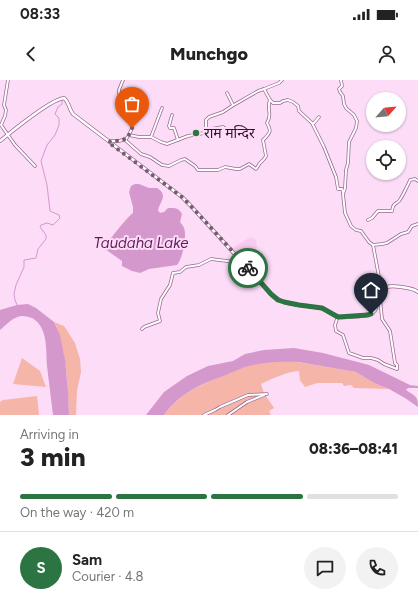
<!DOCTYPE html>
<meta charset="utf-8">
<style>
:root{--surface:#fff;--page:#f2f2f2;--text:#222;--muted:#767676;--line:#e0e0e0;--accent:#2c7543}
body{margin:0;font-family:Figtree,"Noto Sans Devanagari",sans-serif;background:var(--page);color:var(--text);height:100vh;display:flex;flex-direction:column;font-size:15px;white-space:nowrap}
*{box-sizing:border-box;margin:0}
p{font-size:13px;color:var(--muted)}
.icon{flex:none;width:22px;height:22px;fill:none;stroke:currentColor;stroke-width:2;stroke-linecap:round;stroke-linejoin:round}
.map{position:relative;height:335px;overflow:hidden}
.panel{display:flex;flex-direction:column;background:var(--surface);flex:1}
.panel>*{flex:none}
.needle{width:26px;rotate:63deg}
.fabs{position:absolute;left:366px;top:12px;display:grid;gap:8px}
.fabs a{display:grid;place-items:center;width:40px;height:40px;border-radius:50%;background:var(--surface);box-shadow:0 1px 3px #0004;font-size:20px}
.pin{position:absolute;display:grid;place-items:center;width:34px;height:34px;color:#fff;margin:-41px -17px;border-radius:50% 50% 50% 0;rotate:-45deg;box-shadow:0 0 4px #0007}
.pin .icon{rotate:45deg}
.courier{position:absolute;display:grid;place-items:center;width:40px;height:40px;margin:-20px;border:3px solid #2c7543;border-radius:50%;background:#fff;color:#222;box-shadow:0 1px 5px #0007}
.overview em{font-style:normal;font-weight:800}
.overview div{display:flex;flex-direction:column-reverse}
.overview{display:flex;align-items:center;justify-content:space-between;height:68px;padding:0 20px}
h1{font-size:26px;font-weight:800;line-height:30px}
.bar{display:grid;grid-template-columns:repeat(4,1fr);gap:6px 4px;align-content:center;height:48px;padding:0 20px}
.bar i{height:5px;border-radius:3px;background:var(--line)}
.bar .current{background:var(--accent)}
.bar p{grid-column:span 4}
.line{display:flex;align-items:center;gap:10px;padding:0 20px;border-top:1px solid var(--line)}
.line div{flex:1}
.round{display:grid;place-items:center;flex:none;width:42px;height:42px;border-radius:21px;background:var(--page)}
.status{display:flex;justify-content:space-between;align-items:center;height:28px;padding:0 20px;background:var(--surface);direction:ltr}
.status svg{height:11px;fill:currentColor}
header{display:flex;justify-content:space-between;align-items:center;height:52px;padding:0 20px;background:var(--surface);font-size:18px;font-weight:800}
.map>svg:first-child{display:block}
</style>
<div class="status"><b>08:33</b><svg viewBox="0 0 49 12"><path d="M0 12V9h3v3zM5 12V6h3v6zM10 12V3h3v9zM15 12V0h3v12zM26 1h20v11H26zM47 4h2v5h-2z"/></svg></div>
<header><svg class="icon" aria-label="back" viewBox="0 0 24 24"><path d="M15 5l-7 7 7 7"/></svg>Munchgo<svg class="icon" aria-label="person" viewBox="0 0 24 24"><circle cx="12" cy="8" r="4"/><path d="M4 21q1-7 8-7t8 7"/></svg></header>
<div class="map">
<svg width="418" height="335" viewBox="0 0 418 335">
<rect width="100%" height="100%" fill="#fcdcf7"/>
<!-- built -->
<polygon fill="#f9cbf2" points="251,157 256,160 257,168 254,169 254,172 248,172 244,171 240,178 232,169 235,166"/>
<!-- green -->
<g fill="#f6b5a9">
<path d="M54,242L64,246L75,263L80,279L81,292L77,311L76,335H69C68,310 67,286 61,263C59,255 58,248 54,242Z"/>
<polygon points="22,278 40,291 46,307 13,304"/>
<path d="M291,281L356,292L374,303L389,309L354,308L351,305L344,306L342,303H317L305,307L300,300L299,291C286,292 274,298 261,304L264,313L274,328L269,331L271,335H164C180,313 201,305 225,295C232,292 240,288 248,286C261,282 277,282 291,281Z"/>
<polygon points="37,316 39,335 0,335 0,322 3,320"/>
</g>
<!-- water -->
<g fill="#d598cd">
<path d="M135,104H139L149,108H157C168,115 161,120 158,130L160,133L164,132L168,128C175,128 178,127 182,134L180,142C181,143 184,147 184,148C187,156 183,178 177,185L149,189L140,193L132,191L122,186V181L105,169V164C115,155 122,142 133,133V127L129,112L131,106Z"/>
<path d="M28,224L36,228L54,242L60,255L65,280L68,311L69,335H53C51,319 49,302 47,286C46,272 48,250 35,240C32,237 25,236 21,236C13,237 6,245 0,250V230L17,225Z"/>
<path d="M294,268L323,273L369,285L410,305L418,306V308H408L406,310C414,316 418,315 418,327L405,318L389,309L374,303L356,292L298,282C282,281 264,282 249,286C241,288 233,292 226,295C201,304 180,313 164,335H146L164,312L187,296L208,286L233,281L245,274L264,270Z"/>
</g>
<g fill="none" stroke-linecap="round" stroke-linejoin="round">
<!-- stream -->
<polyline stroke="#d598cd" stroke-width="1" points="17,225 15,220 14,214 16,205 24,187 24,180 36,178 38,169 46,159 46,155 40,147 41,145 47,143 53,145 60,138 59,135 50,131 47,105 41,81 47,65 55,55 59,45 59,38 55,34 58,27 62,24 62,19"/>
<!-- minor casing -->
<g stroke="#976991" stroke-width="3.5">
<g id="minor">
<polyline points="8,0 4,25 6,30 5,36 1,45 15,65 35,86"/>
<polyline points="341,0 342,6 339,9 340,12 343,16 344,24 346,28 354,35 357,41 356,48 349,62 348,83 346,90 345,108 343,114 345,133 351,146 356,150 361,151 369,162 373,165 379,197 377,206 379,214"/>
<polyline points="227,13 233,25"/>
<polyline points="270,20 273,23 280,23 283,21 288,20 293,22 298,26 299,31 312,43 314,43 319,37"/>
<polyline points="172,35 169,46 170,48 174,48 178,60"/>
<polyline points="312,43 324,67 336,97 338,109 342,109 343,112"/>
<polyline points="205,52 211,49 223,47 226,49 230,51"/>
<polyline points="129,55 139,57 151,57 161,62 167,64 188,56 204,53 206,50 206,40 209,37 223,32 232,26 258,11 264,9 279,3 282,0"/>
<polyline points="151,57 162,28"/>
<path d="M124,59L141,74L150,77L162,85L169,86L181,80L185,79L195,86L198,90H218L225,87L236,89H240L249,84L256,89L260,83L264,79L266,76L263,60C270,53 272,52 267,43C273,34 266,29 270,20L264,9"/>
<polyline points="109,61 119,61 126,59 129,55 132,48 131,44 125,35 124,27 119,13 119,10 123,0"/>
<path d="M368,140L372,138L378,131H392C393,124 394,125 399,121C401,119 409,103 410,100L415,99L418,101"/>
<polyline points="373,165 382,164 387,163 401,154 408,152 412,146 418,144"/>
<polyline points="338,236 335,245 336,251 343,255 349,273 363,278 371,278 378,280 384,284 397,289 397,285 395,283 390,251 382,239 380,218 378,217"/>
<polyline points="142,249 144,247 160,241 158,233 161,219 170,205 173,193 180,192 186,187 199,185 211,179 243,183"/>
<polyline points="204,335 215,330 220,327 248,315 267,314"/>
<polyline points="228,335 247,322 264,315"/>
</g>
</g>
<!-- secondary casing -->
<g stroke="#976991" stroke-width="4">
<path id="secondary" d="M0,61C11,52 52,19 64,18C69,22 69,29 73,34L182,117L190,125L271,214C286,227 301,224 320,228C327,229 332,235 339,237C345,238 364,236 370,234C385,229 367,201 401,207C407,208 413,208 418,212"/>
</g>
<!-- minor -->
<use href="#minor" stroke="#fff" stroke-width="2"/>
<!-- secondary -->
<use href="#secondary" stroke="#fff" stroke-width="2.5"/>
</g>
<g fill="none" stroke-linecap="round" stroke-linejoin="round">
<!-- done -->
<path stroke="#745d70" stroke-width="4" stroke-dasharray="0 7.2" d="M132,48C126,64 123,59 108,62L182,117L190,125L248,188"/>
<!-- route -->
<polyline stroke="#2c7543" stroke-width="5" points="248,188 271,214 278,220 284,222 299,225 322,228 338,237 368,235 371,234"/>
</g>
<!-- markers -->
<circle fill="#2c7543" stroke="#fcdcf7" stroke-width="1.5" cx="196" cy="53" r="4"/>
<g text-anchor="middle" dominant-baseline="central" stroke-width="4" stroke-linejoin="round" paint-order="stroke">
<!-- poi labels -->
<g font-size="14" fill="#2a1828" stroke="#fcdcf7" text-anchor="start">
<text x="204" y="53">राम मन्दिर</text>
</g>
<!-- water labels -->
<g font-size="15" font-style="italic" fill="#60195b" stroke="#fcdcf7">
<text x="141" y="163">Taudaha Lake</text>
</g>
</g>
</svg>
<div class="fabs">
<a><svg class="needle" viewBox="-14 -14 28 28"><path d="M0-13l5 13h-10z" fill="#e53935"/><path d="M0 13l5-13h-10z" fill="#767676"/></svg></a>
<a><svg class="icon" aria-label="locate" viewBox="0 0 24 24"><circle cx="12" cy="12" r="6"/><path d="M12 2v4M12 18v4M2 12h4M18 12h4"/></svg></a>
</div>
<div class="pin" style="left:132px;top:48px;background:#ea580c"><svg class="icon" aria-label="bag" viewBox="0 0 24 24"><path d="M5 8h14l-1 12H6zM9 8a3 3 0 0 1 6 0"/></svg></div>
<div class="pin" style="left:371px;top:234px;background:#1f2937"><svg class="icon" aria-label="home" viewBox="0 0 24 24"><path d="M3 11l9-7 9 7M6 9v11h12V9"/></svg></div>
<div class="courier" style="left:248px;top:188px"><svg class="icon" aria-label="bike" viewBox="0 0 24 24"><circle cx="6" cy="16" r="4"/><circle cx="18" cy="16" r="4"/><path d="M6 16l4-8h5l3 8M10 8l3 8H6M13 5h3"/></svg></div>
</div>
<section class="panel">
<div class="overview"><div><h1>3 min</h1><p>Arriving in</p></div><em>08:36–08:41</em></div>
<div class="bar"><i class="current"></i><i class="current"></i><i class="current"></i><i></i><p>On the way · 420 m</p></div>
<div class="line" style="height:72px"><b class="round" style="background:var(--accent);color:#fff">S</b><div><b>Sam</b><p>Courier · 4.8</p></div><a class="round"><svg class="icon" aria-label="chat" viewBox="0 0 24 24"><path d="M4 5h16v11H9l-5 4z"/></svg></a><a class="round"><svg class="icon" aria-label="phone" viewBox="0 0 24 24"><path d="M5 4h4l2 5-3 2q2 4 5 5l2-3 5 2v4C11 20 4 13 5 4z"/></svg></a></div>
</section>
